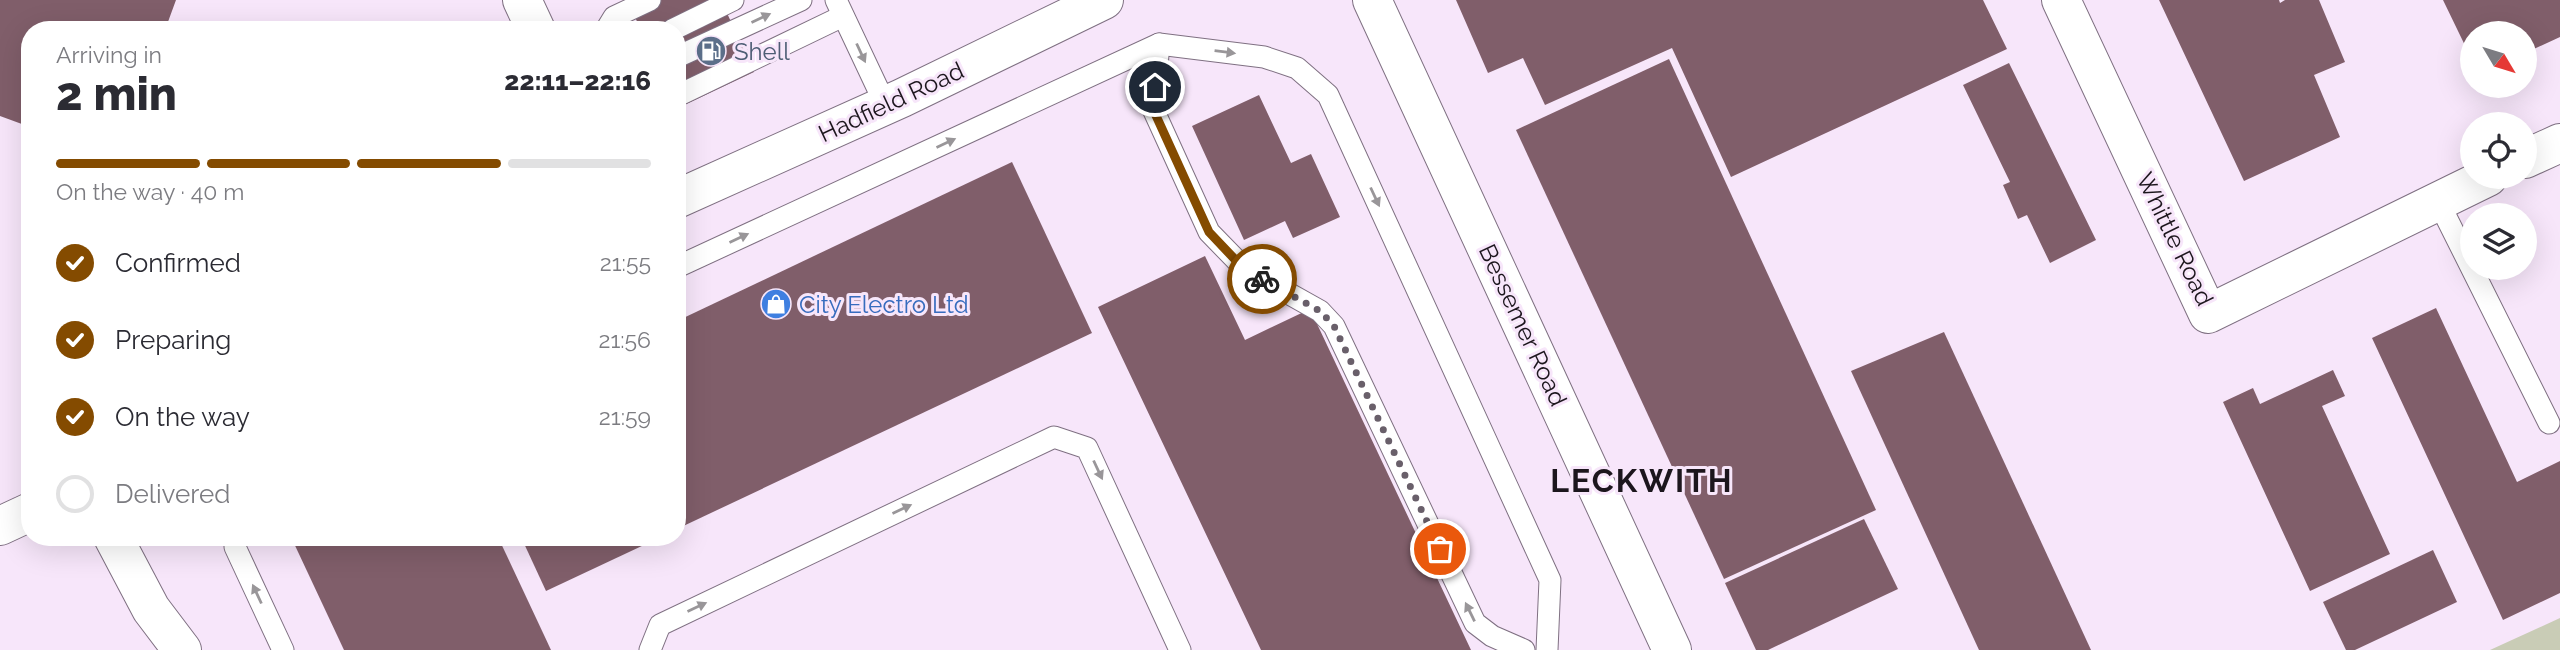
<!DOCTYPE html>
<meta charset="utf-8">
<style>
:root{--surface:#fff;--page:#f2f2f3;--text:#2b2b33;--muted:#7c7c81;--line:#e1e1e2;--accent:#844b00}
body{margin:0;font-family:Raleway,sans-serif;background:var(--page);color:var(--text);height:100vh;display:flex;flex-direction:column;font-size:26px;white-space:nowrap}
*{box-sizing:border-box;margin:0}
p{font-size:23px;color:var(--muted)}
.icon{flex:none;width:38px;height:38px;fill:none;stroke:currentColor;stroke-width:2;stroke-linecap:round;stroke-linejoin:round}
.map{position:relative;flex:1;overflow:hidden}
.panel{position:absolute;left:21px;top:21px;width:665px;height:525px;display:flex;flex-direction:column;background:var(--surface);border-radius:28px;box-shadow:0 7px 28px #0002}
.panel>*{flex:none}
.needle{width:46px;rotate:128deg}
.fabs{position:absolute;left:2460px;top:21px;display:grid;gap:14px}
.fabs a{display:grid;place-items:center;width:77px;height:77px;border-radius:50%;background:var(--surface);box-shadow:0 7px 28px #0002;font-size:35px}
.pin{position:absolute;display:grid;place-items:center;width:60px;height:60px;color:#fff;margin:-30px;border:4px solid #fff;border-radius:50%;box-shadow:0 2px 7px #0007}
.courier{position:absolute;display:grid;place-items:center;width:70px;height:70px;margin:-35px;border:5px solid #844b00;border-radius:50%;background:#fff;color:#222;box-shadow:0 2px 9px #0007}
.head em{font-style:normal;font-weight:800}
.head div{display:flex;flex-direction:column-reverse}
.head{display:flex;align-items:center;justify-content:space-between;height:119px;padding:0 35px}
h1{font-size:46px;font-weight:800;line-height:52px}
.bar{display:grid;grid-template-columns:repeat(4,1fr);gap:10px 7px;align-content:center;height:84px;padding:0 35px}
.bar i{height:9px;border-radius:5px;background:var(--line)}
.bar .current{background:var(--accent)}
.bar p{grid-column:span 4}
ol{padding:0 35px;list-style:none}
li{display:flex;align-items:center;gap:21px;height:77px}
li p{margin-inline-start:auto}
li .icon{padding:7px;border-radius:50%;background:var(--accent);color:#fff;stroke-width:4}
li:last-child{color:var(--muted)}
li i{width:38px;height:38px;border:4px solid var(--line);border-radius:50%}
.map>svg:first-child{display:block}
</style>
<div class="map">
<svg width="2560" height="650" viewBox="0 0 2560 650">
<rect width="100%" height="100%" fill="#f7e6fa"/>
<!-- green -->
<polygon fill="#c9ccb6" points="2560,618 2560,650 2490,650"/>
<!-- building -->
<g fill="#805e6a">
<polygon points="0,0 176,0 165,30 30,30 30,127 0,116"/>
<polygon points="627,0 721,0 754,72 678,108 677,30 641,30"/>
<polygon points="1456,0 1983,0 2007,49 1731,177 1672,48 1545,105 1523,58 1488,73"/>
<polygon points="2159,0 2279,0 2280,3 2285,0 2319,0 2345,62 2314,75 2340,137 2244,181"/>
<polygon points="2443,0 2560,0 2560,37 2525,53 2525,33 2473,33 2473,62"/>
<polygon points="1669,59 1876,510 1724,579 1516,130"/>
<polygon points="2009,63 2096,240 2050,263 2027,215 2018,219 2003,185 2010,182 1963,85"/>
<polygon points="1259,95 1291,163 1311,154 1340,217 1293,238 1285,221 1244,240 1192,126"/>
<polygon points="1012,162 1092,333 677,529 677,321"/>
<polygon points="30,221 30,237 24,224"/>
<polygon points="1205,256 1245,340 1310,309 1471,650 1261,650 1098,307"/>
<polygon points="2436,308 2517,482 2560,461 2560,593 2503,620 2372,338"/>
<polygon points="1944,332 2091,650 1979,650 1851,371"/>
<polygon points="2333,370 2345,396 2322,406 2390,554 2310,591 2223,402 2253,388 2260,404"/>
<polygon points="1864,519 1898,589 1768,650 1756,650 1725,583"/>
<polygon points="291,537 498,537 551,650 344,650"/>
<polygon points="521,537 661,537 546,591"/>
<polygon points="2433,550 2457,602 2355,650 2346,650 2323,602"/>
</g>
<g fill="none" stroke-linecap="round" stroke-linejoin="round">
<!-- service casing -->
<g stroke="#7f7082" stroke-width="23">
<g id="service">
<polyline points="836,0 886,106"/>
<polyline points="606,30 614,17 650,0"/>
<polyline points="672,30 733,0"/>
<polyline points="1159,44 1153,109 1209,232 1245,269 1320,311 1334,326 1475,623 1492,636 1524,650"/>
<polyline points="677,57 801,0"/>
<polyline points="677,96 843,16"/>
<polyline points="2438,201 2549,423"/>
<polyline points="677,267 1159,44 1264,57 1297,68 1328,95 1550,580 1547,650"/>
<polyline points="235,537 235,547 283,650"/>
<polyline points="650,650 660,625 1054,437 1087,448 1180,650"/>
</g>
</g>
<!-- minor casing -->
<g stroke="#7f7082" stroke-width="40">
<g id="minor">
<polyline points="522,0 536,30"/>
<polyline points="1372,0 1672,650"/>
<polyline points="2061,0 2208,314 2488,177"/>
<polyline points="2525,159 2560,143"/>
<polyline points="677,199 902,98 1104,0"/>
<polyline points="0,526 30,512"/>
<polyline points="113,537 151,609 182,650"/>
</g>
</g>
<!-- service -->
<use href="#service" stroke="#fff" stroke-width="21"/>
<!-- minor -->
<use href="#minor" stroke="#fff" stroke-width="38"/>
</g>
<!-- one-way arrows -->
<defs><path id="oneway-solid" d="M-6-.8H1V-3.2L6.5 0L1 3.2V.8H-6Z" transform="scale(1.75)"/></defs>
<g fill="#999699">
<use href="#oneway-solid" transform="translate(761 18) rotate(-25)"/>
<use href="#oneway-solid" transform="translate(1225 52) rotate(7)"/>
<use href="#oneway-solid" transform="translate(861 53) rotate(65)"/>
<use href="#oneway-solid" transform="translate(946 143) rotate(-25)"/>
<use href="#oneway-solid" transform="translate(1375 197) rotate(65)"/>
<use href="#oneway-solid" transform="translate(739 238) rotate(-25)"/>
<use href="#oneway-solid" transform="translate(1098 470) rotate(65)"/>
<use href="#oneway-solid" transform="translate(902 509) rotate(-25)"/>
<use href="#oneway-solid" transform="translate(257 594) rotate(-115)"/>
<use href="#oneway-solid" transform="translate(697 607) rotate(-25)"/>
<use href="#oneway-solid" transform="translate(1470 612) rotate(-116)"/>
</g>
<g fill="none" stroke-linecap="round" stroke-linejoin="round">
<!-- done -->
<polyline stroke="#695f6a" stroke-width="7" stroke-dasharray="0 12.6" points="1262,279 1320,311 1334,326 1440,549"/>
<!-- route -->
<polyline stroke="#844b00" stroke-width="9" points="1155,87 1153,109 1209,232 1245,270 1262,279"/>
</g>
<!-- icons -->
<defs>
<g id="fuel-disc" transform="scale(1.575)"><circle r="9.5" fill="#5c6f8a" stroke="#f7e6fa"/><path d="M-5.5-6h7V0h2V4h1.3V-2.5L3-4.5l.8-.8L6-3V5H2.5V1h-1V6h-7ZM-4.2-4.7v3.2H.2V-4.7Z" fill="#fff"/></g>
<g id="shop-disc" transform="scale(1.575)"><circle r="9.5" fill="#3f7fe0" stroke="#f7e6fa"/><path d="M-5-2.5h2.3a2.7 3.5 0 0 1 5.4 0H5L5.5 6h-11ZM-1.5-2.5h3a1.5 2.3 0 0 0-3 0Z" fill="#fff"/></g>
</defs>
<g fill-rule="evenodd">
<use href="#fuel-disc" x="711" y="51"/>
<use href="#shop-disc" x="776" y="304"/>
</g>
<g text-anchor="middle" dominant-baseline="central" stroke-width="6" stroke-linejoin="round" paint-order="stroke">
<!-- service labels -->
<g font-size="24" fill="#4e5e75" stroke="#f7e6fa" text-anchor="start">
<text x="734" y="51">Shell</text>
</g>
<!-- street labels -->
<g font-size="24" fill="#1c161d" stroke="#f7e6fa">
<text transform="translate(891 102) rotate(-25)">Hadfield Road</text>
<text transform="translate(2175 239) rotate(64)">Whittle Road</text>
<text transform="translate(1523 325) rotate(65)">Bessemer Road</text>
</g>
<!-- shop labels -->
<g font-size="24" fill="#366cbe" stroke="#f7e6fa" text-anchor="start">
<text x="799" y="304">City Electro Ltd</text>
</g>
<!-- district labels -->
<g font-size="32" font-weight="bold" letter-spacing="2" fill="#1c161d" stroke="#f7e6fa">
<text x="1642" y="480">LECKWITH</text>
</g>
</g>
</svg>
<div class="fabs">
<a><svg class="needle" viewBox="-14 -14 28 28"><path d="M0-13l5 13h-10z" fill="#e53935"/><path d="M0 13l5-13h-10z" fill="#7c7c81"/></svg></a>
<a><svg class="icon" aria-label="locate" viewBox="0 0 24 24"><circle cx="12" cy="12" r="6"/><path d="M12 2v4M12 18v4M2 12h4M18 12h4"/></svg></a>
<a><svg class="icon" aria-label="layers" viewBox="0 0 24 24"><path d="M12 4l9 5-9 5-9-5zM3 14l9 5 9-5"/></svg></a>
</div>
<div class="pin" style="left:1440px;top:549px;background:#ea580c"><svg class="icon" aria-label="bag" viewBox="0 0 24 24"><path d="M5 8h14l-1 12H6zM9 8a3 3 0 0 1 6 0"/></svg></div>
<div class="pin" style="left:1155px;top:87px;background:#1f2937"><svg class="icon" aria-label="home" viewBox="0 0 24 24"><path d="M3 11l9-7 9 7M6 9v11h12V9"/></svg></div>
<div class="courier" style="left:1262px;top:279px"><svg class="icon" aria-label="bike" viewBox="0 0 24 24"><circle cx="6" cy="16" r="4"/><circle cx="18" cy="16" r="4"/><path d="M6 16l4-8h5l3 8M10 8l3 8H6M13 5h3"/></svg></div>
<section class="panel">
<div class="head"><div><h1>2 min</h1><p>Arriving in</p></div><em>22:11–22:16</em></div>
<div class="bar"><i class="current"></i><i class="current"></i><i class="current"></i><i></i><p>On the way · 40 m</p></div>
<ol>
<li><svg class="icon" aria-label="check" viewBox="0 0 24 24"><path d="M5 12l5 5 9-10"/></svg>Confirmed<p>21:55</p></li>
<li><svg class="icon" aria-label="check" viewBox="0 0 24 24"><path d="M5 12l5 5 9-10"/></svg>Preparing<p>21:56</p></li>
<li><svg class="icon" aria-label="check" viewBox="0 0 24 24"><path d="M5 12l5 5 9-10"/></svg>On the way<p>21:59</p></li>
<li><i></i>Delivered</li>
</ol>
</section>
</div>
